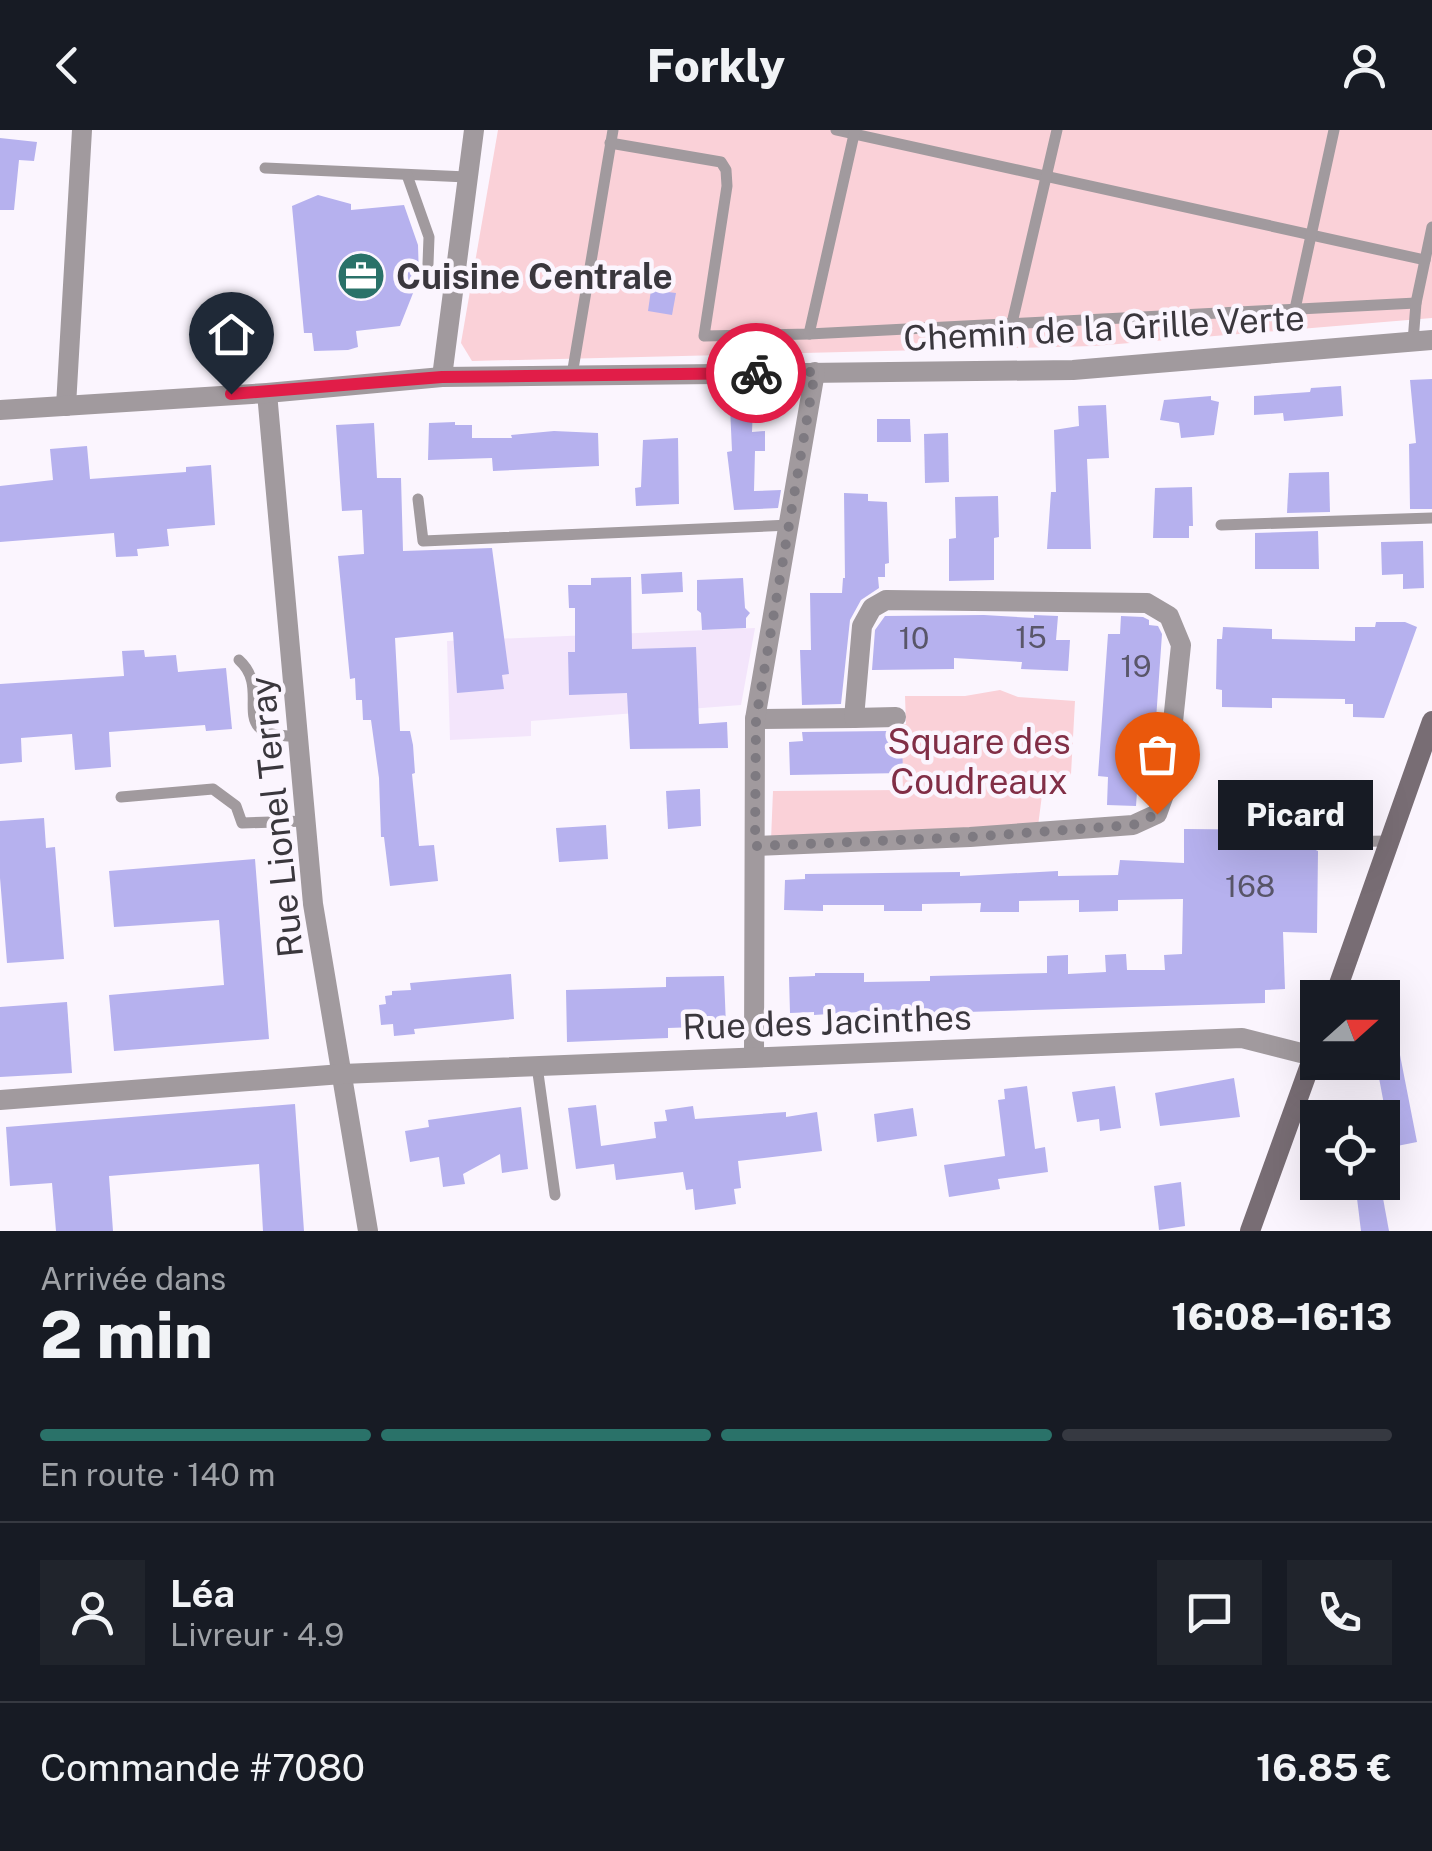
<!DOCTYPE html>
<html lang="fr">
<meta charset="utf-8">
<style>
:root{--surface:#171b24;--page:#20242c;--text:#f1f3f6;--muted:#9ea1a6;--line:#363941;--accent:#2a7269}
body{margin:0;font-family:"Public Sans",sans-serif;background:var(--page);color:var(--text);height:100vh;display:flex;flex-direction:column;font-size:38px;white-space:nowrap}
*{box-sizing:border-box;margin:0}
p{font-size:32px;color:var(--muted)}
.icon{flex:none;width:55px;height:55px;fill:none;stroke:currentColor;stroke-width:2;stroke-linecap:round;stroke-linejoin:round}
.map{position:relative;height:1101px;overflow:hidden}
.details{display:flex;flex-direction:column;background:var(--surface);flex:1}
.details>*{flex:none}
.needle{width:65px;rotate:69deg}
.controls{position:absolute;left:1300px;top:850px;display:grid;gap:20px}
.controls a{display:grid;place-items:center;width:100px;height:100px;border-radius:0px;background:var(--surface);box-shadow:0 10px 40px #0002;font-size:50px}
.pin{position:absolute;display:grid;place-items:center;width:85px;height:85px;color:#fff;margin:-102px -42px;border-radius:50% 50% 50% 0;rotate:-45deg;box-shadow:0 0 10px #0007}
.pin .icon{rotate:45deg}
.courier{position:absolute;display:grid;place-items:center;width:100px;height:100px;margin:-50px;border:8px solid #e11d48;border-radius:50%;background:#fff;color:#222;box-shadow:0 2px 12px #0007}
.bubble{position:absolute;height:70px;border-radius:0px;background:var(--surface);box-shadow:0 10px 40px #0002;font-size:32px;font-weight:800;line-height:70px;text-align:center}
.overview em{font-style:normal;font-weight:800}
.overview div{display:flex;flex-direction:column-reverse}
.overview{display:flex;align-items:center;justify-content:space-between;height:170px;padding:0 40px}
h1{font-size:65px;font-weight:800;line-height:75px}
.bar{display:grid;grid-template-columns:repeat(4,1fr);gap:15px 10px;align-content:center;height:120px;padding:0 40px}
.bar i{height:12px;border-radius:8px;background:var(--line)}
.bar .selected{background:var(--accent)}
.bar p{grid-column:span 4}
.line{display:flex;align-items:center;gap:25px;padding:0 40px;border-top:2px solid var(--line)}
.line div{flex:1}
.round{display:grid;place-items:center;flex:none;width:105px;height:105px;border-radius:0px;background:var(--page)}
header{display:flex;justify-content:space-between;align-items:center;height:130px;padding:0 40px;background:var(--surface);font-size:45px;font-weight:800}
.map>svg:first-child{display:block}
</style>
<header><svg class="icon" aria-label="back" viewBox="0 0 24 24"><path d="M15 5l-7 7 7 7"/></svg>Forkly<svg class="icon" aria-label="person" viewBox="0 0 24 24"><circle cx="12" cy="8" r="4"/><path d="M4 21q1-7 8-7t8 7"/></svg></header>
<div class="map">
<svg width="1432" height="1101" viewBox="0 0 1432 1101">
<rect width="100%" height="100%" fill="#fbf5fe"/>
<!-- built -->
<polygon fill="#f3e5fb" points="755,498 741,575 531,591 531,606 450,610 447,511"/>
<!-- green -->
<g fill="#fad1d8">
<polygon points="498,0 1432,0 1432,188 1094,216 472,231 461,213"/>
<polygon points="1000,560 1018,567 1075,571 1071,644 1042,665 1038,696 771,710 773,661 903,660 901,594 906,594 905,566 965,566"/>
</g>
<!-- building -->
<g fill="#b6b1ee">
<polygon points="0,8 37,12 34,31 19,30 14,80 0,80"/>
<polygon points="318,65 351,74 351,80 404,75 418,115 419,148 400,196 356,201 358,217 348,220 314,221 312,203 304,203 292,76"/>
<polygon points="651,160 676,163 672,185 648,181"/>
<polygon points="1432,249 1432,379 1410,379 1409,314 1416,313 1410,250"/>
<polygon points="1341,256 1343,286 1284,291 1283,283 1254,285 1254,266 1310,262 1311,258"/>
<polygon points="1211,266 1211,270 1219,272 1214,305 1181,308 1179,293 1160,290 1164,270"/>
<polygon points="1106,275 1109,328 1087,329 1091,419 1047,419 1051,362 1056,362 1054,300 1079,296 1078,276"/>
<polygon points="730,277 753,277 752,302 765,301 765,321 755,321 754,361 781,360 778,378 734,380 727,322 732,321"/>
<polygon points="877,289 910,289 911,312 877,312"/>
<polygon points="455,292 455,295 472,295 472,308 512,308 511,305 554,301 598,303 599,336 493,341 492,328 428,330 429,293"/>
<polygon points="374,293 377,348 401,348 403,421 492,418 509,544 502,545 504,559 457,563 453,502 395,508 400,601 410,601 413,615 415,643 412,644 419,716 434,715 438,751 390,756 384,707 381,707 379,648 371,590 363,590 362,570 356,570 355,548 350,549 338,426 364,424 362,380 342,381 336,295"/>
<polygon points="948,303 949,352 925,353 924,304"/>
<polygon points="678,308 679,374 636,376 635,358 641,357 643,310"/>
<polygon points="87,316 90,349 186,342 186,337 211,335 215,395 167,399 169,416 137,419 138,426 116,427 114,403 0,412 0,356 53,350 50,319"/>
<polygon points="1329,342 1330,382 1287,383 1289,343"/>
<polygon points="1192,357 1193,396 1189,396 1189,408 1153,408 1155,358"/>
<polygon points="844,363 868,364 868,371 887,372 889,433 885,434 885,447 878,447 879,458 861,470 850,490 841,574 802,575 800,520 811,520 810,463 842,463 843,448 845,448"/>
<polygon points="998,366 999,407 994,408 994,450 949,451 949,409 956,408 955,367"/>
<polygon points="1318,401 1319,439 1255,439 1255,403"/>
<polygon points="1423,411 1424,458 1403,459 1403,444 1382,445 1381,412"/>
<polygon points="682,442 683,462 642,464 641,444"/>
<polygon points="631,447 632,519 696,517 699,594 727,592 728,618 630,619 627,563 569,565 568,522 575,522 575,478 569,478 568,455 591,455 591,448"/>
<polygon points="743,448 745,478 750,483 746,488 746,498 702,500 701,483 697,480 697,450"/>
<polygon points="984,485 1034,488 1034,485 1058,486 1056,510 1070,510 1068,541 1021,539 1022,532 954,528 954,539 872,540 875,500 885,486"/>
<polygon points="1121,486 1143,487 1149,490 1149,495 1158,496 1162,504 1151,661 1137,662 1136,676 1107,675 1108,647 1098,646 1108,504 1120,504"/>
<polygon points="1376,492 1405,492 1417,497 1384,588 1353,587 1353,574 1345,574 1345,569 1272,568 1272,578 1222,577 1222,560 1216,559 1217,509 1222,509 1223,497 1272,499 1272,509 1355,511 1355,497 1375,497"/>
<polygon points="144,520 145,527 176,525 178,542 226,538 232,599 206,601 205,595 109,602 111,637 75,640 72,604 21,608 22,632 0,634 0,554 124,546 122,521"/>
<polygon points="887,601 887,609 902,609 903,643 790,645 789,612 803,611 802,602"/>
<polygon points="700,659 701,696 668,699 666,661"/>
<polygon points="44,688 46,718 55,717 64,829 7,833 0,748 0,691"/>
<polygon points="606,695 608,729 559,732 556,698"/>
<polygon points="1184,699 1318,700 1309,711 1311,718 1318,721 1317,803 1283,802 1285,859 1265,860 1265,873 932,883 889,884 889,880 814,885 814,882 790,883 789,847 815,846 815,843 864,843 864,852 930,851 930,846 1047,843 1047,826 1068,825 1068,844 1106,842 1105,825 1126,824 1127,840 1165,840 1164,825 1182,824 1183,769 1118,770 1118,781 1079,782 1079,770 1019,771 1019,782 980,782 981,773 922,774 922,781 884,781 884,775 823,775 823,781 784,780 785,750 805,749 805,744 960,742 960,746 1058,741 1058,746 1118,745 1120,730 1184,733"/>
<polygon points="255,729 269,909 114,921 109,865 224,855 219,790 114,797 109,741"/>
<polygon points="511,844 514,889 414,899 415,904 394,906 393,894 381,895 379,875 386,874 385,866 392,865 392,861 411,860 410,853"/>
<polygon points="724,846 726,896 668,898 668,908 567,912 566,860 666,857 666,847"/>
<polygon points="67,872 72,943 0,947 0,877"/>
<polygon points="1392,884 1417,1012 1392,1017 1376,932 1382,932 1382,885"/>
<polygon points="1234,948 1240,987 1160,996 1155,963"/>
<polygon points="1027,956 1035,1019 1045,1017 1048,1042 998,1049 1000,1059 949,1067 944,1035 1005,1026 998,970 1005,969 1004,959"/>
<polygon points="1115,956 1121,998 1100,1001 1099,989 1077,992 1072,962"/>
<polygon points="295,974 304,1101 263,1101 259,1034 109,1046 113,1101 56,1101 52,1053 10,1056 6,997"/>
<polygon points="596,975 601,1016 656,1008 654,992 667,991 665,980 693,976 695,989 786,982 786,987 817,982 822,1021 738,1031 741,1058 734,1059 736,1074 695,1080 693,1059 686,1060 683,1042 616,1050 614,1034 576,1039 568,978"/>
<polygon points="521,977 528,1039 502,1043 500,1024 463,1044 465,1054 443,1057 439,1027 410,1032 405,1001 429,997 428,990"/>
<polygon points="913,978 917,1006 877,1012 874,984"/>
<polygon points="1181,1052 1185,1096 1159,1100 1154,1056"/>
<polygon points="1355,1052 1380,1052 1389,1101 1361,1101"/>
</g>
<g fill="none" stroke-linecap="round" stroke-linejoin="round">
<!-- lane -->
<g stroke="#a19a9e" stroke-width="11">
<polyline points="836,0 1425,130"/>
<polyline points="610,13 721,32 726,40 727,56 704,206 809,204 1416,173"/>
<polyline points="265,38 467,47"/>
<polyline points="407,45 429,107 428,134"/>
<polyline points="1295,179 1334,0"/>
<polyline points="1012,193 1057,0"/>
<polyline points="809,204 855,0"/>
<polyline points="1413,212 1416,173 1432,97"/>
<polyline points="572,245 613,0"/>
<polyline points="418,369 423,411 790,395"/>
<polyline points="1221,395 1432,388"/>
<path d="M239,530C275,562 221,608 299,606"/>
<polyline points="121,667 213,659 236,676 242,693 306,691"/>
<polyline points="1318,712 1389,711"/>
<polyline points="537,936 555,1065"/>
</g>
<!-- street -->
<g stroke="#a19a9e" stroke-width="20">
<polyline points="442,247 474,0"/>
<polyline points="267,263 313,774 368,1101"/>
<polyline points="66,276 82,0"/>
<polyline points="0,280 267,263 442,247 1073,240 1432,210"/>
<polyline points="755,589 854,588"/>
<polyline points="755,716 970,707 1133,695 1157,684 1166,659 1181,515 1169,486 1147,473 886,470 872,478 862,496 854,588 896,587"/>
<polyline points="754,927 755,589 815,242"/>
<polyline points="0,970 342,944 1242,908 1313,926"/>
</g>
<!-- secondary -->
<g stroke="#786d74" stroke-width="20">
<polyline points="1334,868 1432,591"/>
<polyline points="1250,1101 1318,913"/>
</g>
</g>
<g fill="none" stroke-linecap="round" stroke-linejoin="round">
<!-- done -->
<polyline stroke="#7e7a81" stroke-width="10" stroke-dasharray="0 18" points="756,243 815,242 756,589 755,716 970,707 1133,695 1157,684"/>
<!-- route -->
<polyline stroke="#e11d48" stroke-width="12" points="231,264 442,247 756,243"/>
</g>
<!-- icons -->
<defs>
<g id="office-disc" transform="scale(2.5)"><circle r="9.5" fill="#2a7269" stroke="#fbf5fe"/><path d="M-6-3h4V-5.5h4V-3h4V5H-6ZM-1-4.5V-3h2v-1.5ZM-6 0V1H6V0Z" fill="#fff"/></g>
</defs>
<g fill-rule="evenodd">
<use href="#office-disc" x="361" y="146"/>
</g>
<g text-anchor="middle" dominant-baseline="central" stroke-width="9" stroke-linejoin="round" paint-order="stroke">
<!-- number labels -->
<g font-size="30" fill="#595669">
<text x="1031" y="507">15</text>
<text x="914" y="508">10</text>
<text x="1136" y="536">19</text>
<text x="1250" y="756">168</text>
</g>
<!-- poi labels -->
<g font-size="35" font-weight="bold" fill="#3a373d" stroke="#fbf5fe" text-anchor="start">
<text x="396" y="146">Cuisine Centrale</text>
</g>
<!-- street labels -->
<g font-size="35" fill="#3a373d" stroke="#fbf5fe">
<text transform="translate(1104 198) rotate(-3)">Chemin de la Grille Verte</text>
<text transform="translate(276 687) rotate(-96)">Rue Lionel Terray</text>
<text transform="translate(827 892) rotate(-2)">Rue des Jacinthes</text>
</g>
<!-- park labels -->
<g font-size="35" fill="#812e46" stroke="#fbf5fe">
<text x="979" y="611">Square des<tspan x="979" dy="40">Coudreaux</tspan></text>
</g>
</g>
</svg>
<div class="controls">
<a><svg class="needle" viewBox="-14 -14 28 28"><path d="M0-13l5 13h-10z" fill="#e53935"/><path d="M0 13l5-13h-10z" fill="#9ea1a6"/></svg></a>
<a><svg class="icon" aria-label="locate" viewBox="0 0 24 24"><circle cx="12" cy="12" r="6"/><path d="M12 2v4M12 18v4M2 12h4M18 12h4"/></svg></a>
</div>
<div class="pin" style="left:1157px;top:684px;background:#ea580c"><svg class="icon" aria-label="bag" viewBox="0 0 24 24"><path d="M5 8h14l-1 12H6zM9 8a3 3 0 0 1 6 0"/></svg></div>
<div class="pin" style="left:231px;top:264px;background:#1f2937"><svg class="icon" aria-label="home" viewBox="0 0 24 24"><path d="M3 11l9-7 9 7M6 9v11h12V9"/></svg></div>
<div class="courier" style="left:756px;top:243px"><svg class="icon" aria-label="bike" viewBox="0 0 24 24"><circle cx="6" cy="16" r="4"/><circle cx="18" cy="16" r="4"/><path d="M6 16l4-8h5l3 8M10 8l3 8H6M13 5h3"/></svg></div>
<div class="bubble" style="left:1218px;top:650px;width:155px">Picard</div>
</div>
<section class="details">
<div class="overview"><div><h1>2 min</h1><p>Arrivée dans</p></div><em>16:08–16:13</em></div>
<div class="bar"><i class="selected"></i><i class="selected"></i><i class="selected"></i><i></i><p>En route · 140 m</p></div>
<div class="line" style="height:180px"><a class="round"><svg class="icon" aria-label="person" viewBox="0 0 24 24"><circle cx="12" cy="8" r="4"/><path d="M4 21q1-7 8-7t8 7"/></svg></a><div><b>Léa</b><p>Livreur · 4.9</p></div><a class="round"><svg class="icon" aria-label="chat" viewBox="0 0 24 24"><path d="M4 5h16v11H9l-5 4z"/></svg></a><a class="round"><svg class="icon" aria-label="phone" viewBox="0 0 24 24"><path d="M5 4h4l2 5-3 2q2 4 5 5l2-3 5 2v4C11 20 4 13 5 4z"/></svg></a></div>
<div class="line" style="height:130px"><div>Commande #7080</div><b>16.85 €</b></div>
</section>
